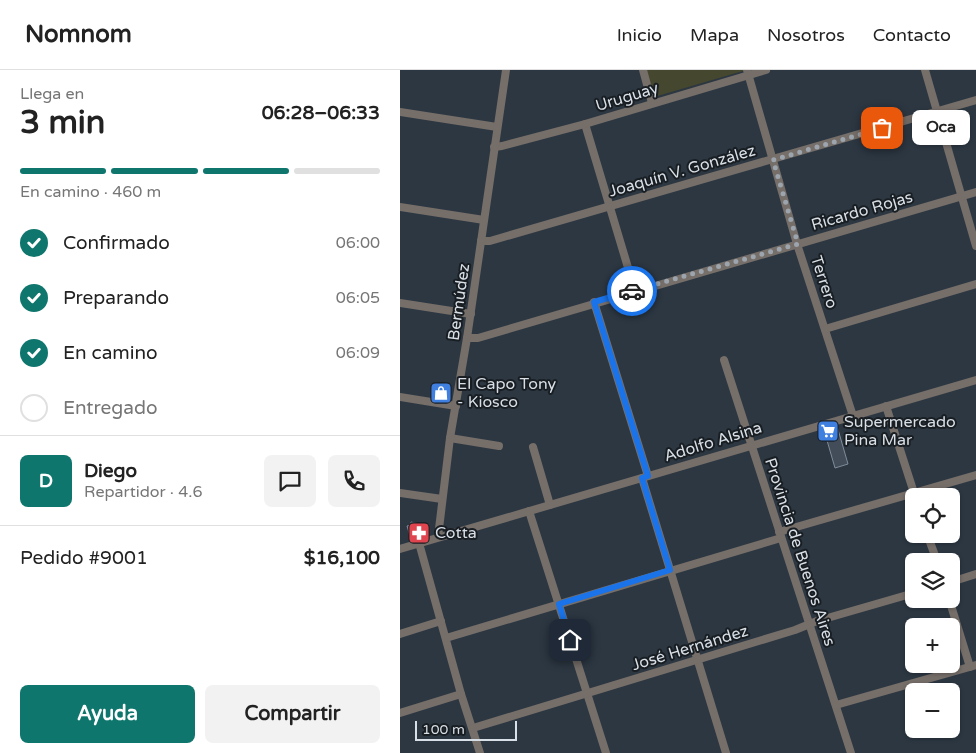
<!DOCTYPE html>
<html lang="es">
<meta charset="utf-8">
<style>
:root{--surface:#fff;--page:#f2f2f2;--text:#222;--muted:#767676;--line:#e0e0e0;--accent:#0f766e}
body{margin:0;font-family:"Varela Round",sans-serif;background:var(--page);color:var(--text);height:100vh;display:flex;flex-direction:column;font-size:19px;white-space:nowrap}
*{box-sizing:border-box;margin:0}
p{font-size:16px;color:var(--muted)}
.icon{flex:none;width:28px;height:28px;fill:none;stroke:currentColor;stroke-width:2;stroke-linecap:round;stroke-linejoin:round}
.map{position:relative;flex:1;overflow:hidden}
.side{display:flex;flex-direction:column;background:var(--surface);width:400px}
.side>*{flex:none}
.controls{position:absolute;left:505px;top:418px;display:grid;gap:10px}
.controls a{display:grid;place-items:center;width:55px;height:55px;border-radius:8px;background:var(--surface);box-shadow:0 1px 4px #0004;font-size:25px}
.scale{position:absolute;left:15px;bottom:12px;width:102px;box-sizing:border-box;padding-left:5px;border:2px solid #d8dfe6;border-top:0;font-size:14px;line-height:18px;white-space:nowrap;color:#d8dfe6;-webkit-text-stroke:4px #191e23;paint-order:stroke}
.pin{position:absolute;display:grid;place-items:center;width:42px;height:42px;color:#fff;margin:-21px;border-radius:10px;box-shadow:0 2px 8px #0006}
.courier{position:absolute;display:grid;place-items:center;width:50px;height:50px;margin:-25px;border:4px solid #1a73e8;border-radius:50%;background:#fff;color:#222;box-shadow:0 1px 6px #0007}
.bubble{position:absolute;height:35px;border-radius:8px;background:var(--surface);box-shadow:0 1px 4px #0004;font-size:16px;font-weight:700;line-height:35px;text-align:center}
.overview em{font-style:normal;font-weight:700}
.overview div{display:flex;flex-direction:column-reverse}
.overview{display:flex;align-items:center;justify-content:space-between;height:85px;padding:0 20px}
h1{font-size:32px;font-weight:700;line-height:38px}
.bar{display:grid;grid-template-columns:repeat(4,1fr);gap:8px 5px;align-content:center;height:60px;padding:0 20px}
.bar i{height:6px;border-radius:4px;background:var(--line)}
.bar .current{background:var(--accent)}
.bar p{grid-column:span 4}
.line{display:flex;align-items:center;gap:12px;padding:0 20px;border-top:1px solid var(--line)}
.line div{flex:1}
.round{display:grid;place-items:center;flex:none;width:52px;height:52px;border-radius:8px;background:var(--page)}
ol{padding:0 20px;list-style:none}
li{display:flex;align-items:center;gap:15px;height:55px}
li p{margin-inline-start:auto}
li .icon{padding:5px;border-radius:50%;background:var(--accent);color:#fff;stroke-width:4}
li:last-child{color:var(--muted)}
li i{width:28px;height:28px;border:2px solid var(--line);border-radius:50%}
.cta{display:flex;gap:10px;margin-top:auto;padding:10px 20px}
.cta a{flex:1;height:58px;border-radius:8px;background:var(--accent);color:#fff;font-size:20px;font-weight:700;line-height:58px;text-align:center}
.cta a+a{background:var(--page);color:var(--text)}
header{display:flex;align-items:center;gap:30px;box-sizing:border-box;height:70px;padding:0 25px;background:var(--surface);border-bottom:1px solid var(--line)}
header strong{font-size:24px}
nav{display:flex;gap:28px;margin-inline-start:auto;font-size:18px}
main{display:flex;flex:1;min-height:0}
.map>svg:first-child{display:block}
</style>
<header>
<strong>Nomnom</strong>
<nav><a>Inicio</a><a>Mapa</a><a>Nosotros</a><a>Contacto</a></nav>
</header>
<main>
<section class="side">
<div class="overview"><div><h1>3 min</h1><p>Llega en</p></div><em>06:28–06:33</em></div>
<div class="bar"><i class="current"></i><i class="current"></i><i class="current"></i><i></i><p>En camino · 460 m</p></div>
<ol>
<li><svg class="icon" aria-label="check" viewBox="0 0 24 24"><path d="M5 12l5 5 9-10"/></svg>Confirmado<p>06:00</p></li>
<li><svg class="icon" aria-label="check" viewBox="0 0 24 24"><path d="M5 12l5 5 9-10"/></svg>Preparando<p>06:05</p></li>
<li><svg class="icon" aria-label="check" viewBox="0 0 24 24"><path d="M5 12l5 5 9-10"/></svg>En camino<p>06:09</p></li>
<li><i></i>Entregado</li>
</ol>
<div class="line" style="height:90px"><b class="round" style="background:var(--accent);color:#fff">D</b><div><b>Diego</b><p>Repartidor · 4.6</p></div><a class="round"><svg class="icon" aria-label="chat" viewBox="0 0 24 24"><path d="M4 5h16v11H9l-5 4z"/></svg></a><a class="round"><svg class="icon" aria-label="phone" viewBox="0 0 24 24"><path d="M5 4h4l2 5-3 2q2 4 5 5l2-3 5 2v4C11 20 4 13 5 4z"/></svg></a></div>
<div class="line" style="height:65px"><div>Pedido #9001</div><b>$16,100</b></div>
<div class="cta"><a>Ayuda</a><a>Compartir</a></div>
</section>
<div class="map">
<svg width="576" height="683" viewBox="0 0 576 683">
<rect width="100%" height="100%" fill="#2c3742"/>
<!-- green -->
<polygon fill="#45472e" points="246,0 343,0 343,1 254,27"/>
<!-- building -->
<g fill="#424d59" stroke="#7f8c99">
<polygon points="437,356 448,394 435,398 424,360"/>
<polygon points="11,452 19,454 22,463 10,466 7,456 11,455"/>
</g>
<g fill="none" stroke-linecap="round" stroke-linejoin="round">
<!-- minor -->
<g stroke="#756e69" stroke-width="8">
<polyline points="243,0 252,33"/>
<polyline points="347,0 397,174 453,346"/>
<polyline points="525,0 576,176"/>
<polyline points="0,42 97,57"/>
<polyline points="185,54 235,221"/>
<polyline points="94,77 102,76 185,54 366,0"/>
<polyline points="0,137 84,150"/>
<polyline points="81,171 90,171 576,30"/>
<polyline points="194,232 248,406"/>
<polyline points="0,233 71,244"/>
<polyline points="425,259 576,214"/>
<polyline points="67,268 78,268 576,122"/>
<polyline points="324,290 451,683"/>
<polyline points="0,327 56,336"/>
<polyline points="486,336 515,426"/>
<polyline points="50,368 99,376"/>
<polyline points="133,377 150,435"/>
<polyline points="242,408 326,683"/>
<polyline points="0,423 42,429"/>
<polyline points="129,441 206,683"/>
<polyline points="379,462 576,405"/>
<polyline points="527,464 537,491"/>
<polyline points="38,467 50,368 67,268 106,0"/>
<polyline points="19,473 61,624 80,683"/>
<polyline points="0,479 576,310"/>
<polyline points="551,512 576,504"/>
<polyline points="549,529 570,597"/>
<polyline points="0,564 41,551"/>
<polyline points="46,568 381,468"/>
<polyline points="436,635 576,595"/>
<polyline points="0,643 61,624"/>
<polyline points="73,658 395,560 417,551 514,523"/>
</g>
</g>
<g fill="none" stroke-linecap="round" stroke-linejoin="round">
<!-- done -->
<polyline stroke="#9ca4ad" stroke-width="5" stroke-dasharray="0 9" points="232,221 398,174 373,90 482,58"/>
<!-- route -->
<polyline stroke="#1a73e8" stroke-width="6" points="170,570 159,534 270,500 242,408 248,406 194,232 232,221"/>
</g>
<!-- icons -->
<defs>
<g id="shop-square" transform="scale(1.125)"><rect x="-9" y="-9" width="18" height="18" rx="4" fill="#3f7fe0" stroke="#191e23"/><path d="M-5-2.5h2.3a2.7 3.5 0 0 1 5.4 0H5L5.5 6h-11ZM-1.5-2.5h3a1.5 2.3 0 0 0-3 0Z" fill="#fff"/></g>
<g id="supermarket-square" transform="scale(1.125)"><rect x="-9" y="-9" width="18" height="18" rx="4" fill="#3f7fe0" stroke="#191e23"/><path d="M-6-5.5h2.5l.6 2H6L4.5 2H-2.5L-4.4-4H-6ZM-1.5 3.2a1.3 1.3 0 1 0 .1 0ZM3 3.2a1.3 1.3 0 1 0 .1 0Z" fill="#fff"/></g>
<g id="pharmacy-square" transform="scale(1.125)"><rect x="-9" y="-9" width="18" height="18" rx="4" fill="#e0444e" stroke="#191e23"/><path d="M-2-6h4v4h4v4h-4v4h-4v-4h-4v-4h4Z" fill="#fff"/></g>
</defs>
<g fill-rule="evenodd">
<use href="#shop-square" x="41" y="323"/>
<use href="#supermarket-square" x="428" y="361"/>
<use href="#pharmacy-square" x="19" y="463"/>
</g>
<g text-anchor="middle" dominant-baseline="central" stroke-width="4" stroke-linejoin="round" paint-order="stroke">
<!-- street labels -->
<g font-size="16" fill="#d8dfe6" stroke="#191e23">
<text transform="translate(227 27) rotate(-17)">Uruguay</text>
<text transform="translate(282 101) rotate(-16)">Joaquín V. González</text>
<text transform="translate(462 141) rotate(-16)">Ricardo Rojas</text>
<text transform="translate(424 212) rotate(72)">Terrero</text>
<text transform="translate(59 232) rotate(-82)">Bermúdez</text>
<text transform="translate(313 372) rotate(-17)">Adolfo Alsina</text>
<text transform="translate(400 482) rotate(72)">Provincia de Buenos Aires</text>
<text transform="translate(290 578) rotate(-17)">José Hernández</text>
</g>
<!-- poi labels -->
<g font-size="16" fill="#d8dfe6" stroke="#191e23" text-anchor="start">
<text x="57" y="314">El Capo Tony<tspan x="57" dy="18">- Kiosco</tspan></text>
<text x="444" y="352">Supermercado<tspan x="444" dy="18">Pina Mar</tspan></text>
<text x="35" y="463">Cotta</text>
</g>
</g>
</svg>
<div class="controls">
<a><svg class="icon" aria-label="locate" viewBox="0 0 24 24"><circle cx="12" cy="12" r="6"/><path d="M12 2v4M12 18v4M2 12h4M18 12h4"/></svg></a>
<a><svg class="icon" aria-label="layers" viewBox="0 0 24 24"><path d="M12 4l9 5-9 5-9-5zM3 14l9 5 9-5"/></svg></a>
<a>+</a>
<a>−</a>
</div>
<div class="scale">100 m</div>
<div class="pin" style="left:482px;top:58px;background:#ea580c"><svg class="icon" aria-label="bag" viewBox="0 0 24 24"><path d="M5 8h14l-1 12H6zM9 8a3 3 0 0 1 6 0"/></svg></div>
<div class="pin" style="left:170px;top:570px;background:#1f2937"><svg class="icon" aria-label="home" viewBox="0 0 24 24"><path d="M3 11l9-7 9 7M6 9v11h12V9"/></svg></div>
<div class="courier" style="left:232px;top:221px"><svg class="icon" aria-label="car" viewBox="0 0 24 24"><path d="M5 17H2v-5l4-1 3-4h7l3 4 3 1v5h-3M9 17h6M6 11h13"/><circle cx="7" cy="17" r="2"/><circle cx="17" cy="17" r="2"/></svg></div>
<div class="bubble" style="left:512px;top:40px;width:58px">Oca</div>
</div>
</main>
